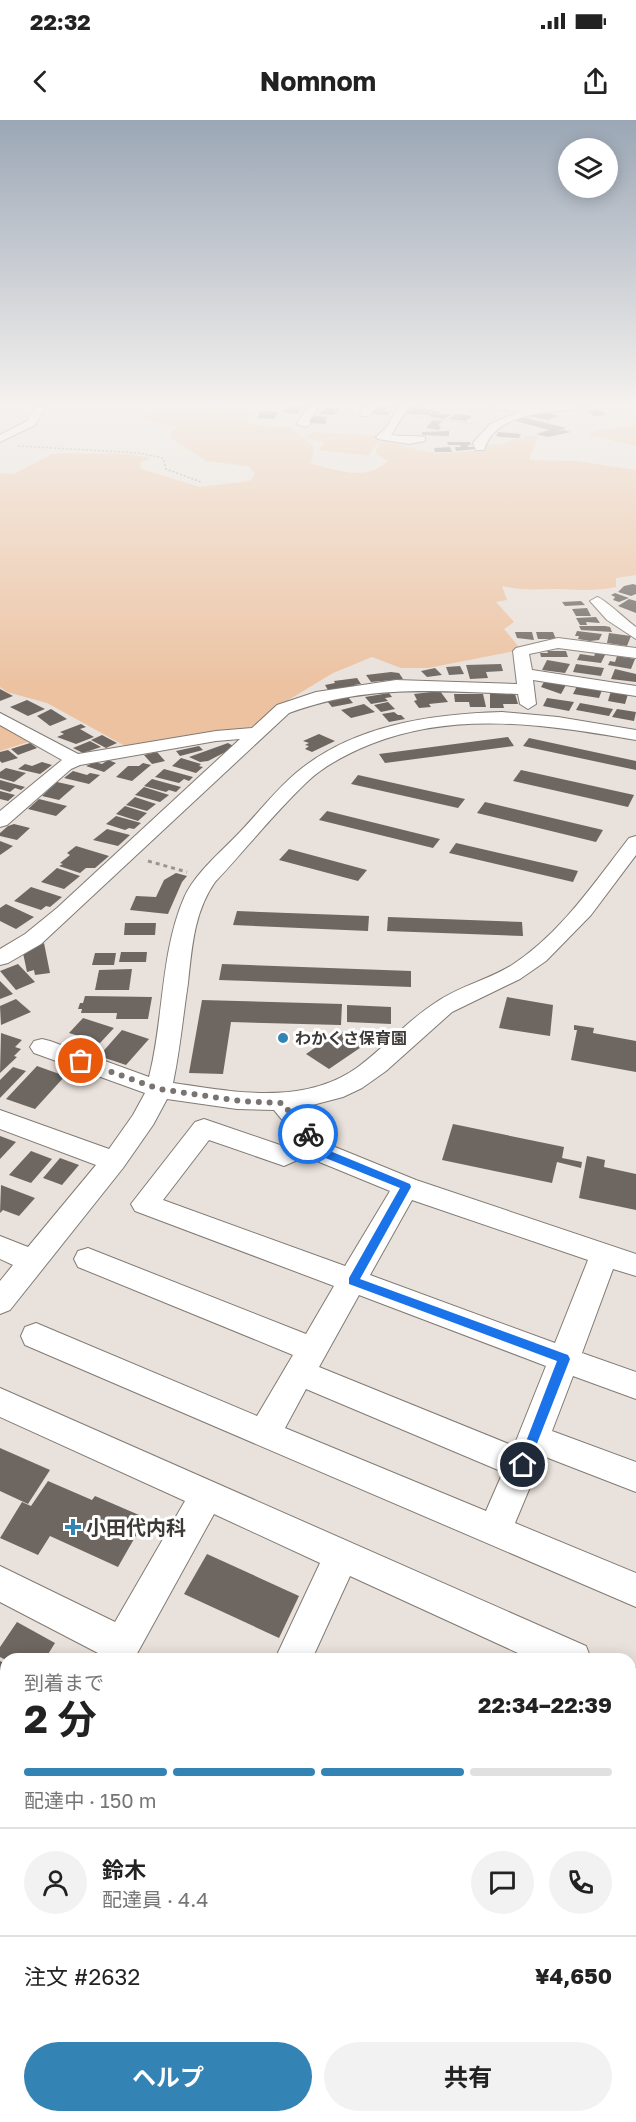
<!DOCTYPE html>
<html lang="ja">
<meta charset="utf-8">
<style>
:root{--surface:#fff;--page:#f2f2f2;--text:#222;--muted:#767676;--line:#e0e0e0;--accent:#3383b5}
body{margin:0;font-family:"Golos Text","Noto Sans JP",sans-serif;background:var(--page);color:var(--text);height:100vh;display:flex;flex-direction:column;font-size:22px;white-space:nowrap}
*{box-sizing:border-box;margin:0}
p{font-size:20px;color:var(--muted)}
.icon{flex:none;width:33px;height:33px;fill:none;stroke:currentColor;stroke-width:2;stroke-linecap:round;stroke-linejoin:round}
.map{position:relative;flex:1;overflow:hidden}
.sheet{position:absolute;left:0px;top:1533px;width:636px;height:470px;display:flex;flex-direction:column;background:var(--surface);border-radius:18px 18px 0 0;box-shadow:0 3px 15px #0003}
.sheet>*{flex:none}
.tools{position:absolute;left:558px;top:18px;display:grid;gap:12px}
.tools a{display:grid;place-items:center;width:60px;height:60px;border-radius:50%;background:var(--surface);box-shadow:0 3px 15px #0003;font-size:30px}
.pin{position:absolute;display:grid;place-items:center;width:51px;height:51px;color:#fff;margin:-26px;border:3px solid #fff;border-radius:50%;box-shadow:0 2px 6px #0007}
.courier{position:absolute;display:grid;place-items:center;width:60px;height:60px;margin:-30px;border:4px solid #1a73e8;border-radius:50%;background:#fff;color:#222;box-shadow:0 2px 8px #0007}
.headline em{font-style:normal;font-weight:700}
.headline div{display:flex;flex-direction:column-reverse}
.headline{display:flex;align-items:center;justify-content:space-between;height:102px;padding:0 24px}
h1{font-size:39px;font-weight:700;line-height:45px}
.bar{display:grid;grid-template-columns:repeat(4,1fr);gap:9px 6px;align-content:center;height:72px;padding:0 24px}
.bar i{height:8px;border-radius:4px;background:var(--line)}
.bar .selected{background:var(--accent)}
.bar p{grid-column:span 4}
.line{display:flex;align-items:center;gap:15px;padding:0 24px;border-top:2px solid var(--line)}
.line div{flex:1}
.round{display:grid;place-items:center;flex:none;width:63px;height:63px;border-radius:32px;background:var(--page)}
.button{display:flex;gap:12px;margin-top:auto;padding:12px 24px}
.button a{flex:1;height:69px;border-radius:36px;background:var(--accent);color:#fff;font-size:24px;font-weight:700;line-height:69px;text-align:center}
.button a+a{background:var(--page);color:var(--text)}
.status{display:flex;justify-content:space-between;align-items:center;height:42px;padding:0 30px;background:var(--surface);direction:ltr}
.status svg{height:16px;fill:currentColor}
header{display:flex;justify-content:space-between;align-items:center;height:78px;padding:0 24px;background:var(--surface);font-size:27px;font-weight:700}
.map>svg:first-child{display:block}
</style>
<div class="status"><b>22:32</b><svg viewBox="0 0 49 12"><path d="M0 12V9h3v3zM5 12V6h3v6zM10 12V3h3v9zM15 12V0h3v12zM26 1h20v11H26zM47 4h2v5h-2z"/></svg></div>
<header><svg class="icon" aria-label="back" viewBox="0 0 24 24"><path d="M15 5l-7 7 7 7"/></svg>Nomnom<svg class="icon" aria-label="share" viewBox="0 0 24 24"><path d="M12 15V3M7 8l5-5 5 5M5 13v7h14v-7"/></svg></header>
<div class="map">
<svg width="636" height="2002" viewBox="0 0 636 2002">
<rect width="100%" height="100%" fill="#e9e1db"/>
<!-- green -->
<g fill="#ecc2a1">
<path d="M209,290H247L252,295L246,303L267,307H290L314,327L311,344C338,350 366,362 388,341L376,334V329L382,320C397,321 409,329 424,331C441,335 459,332 476,331L478,324C486,324 497,326 504,323C517,318 524,315 538,317L529,340L577,341L636,350V455L616,458V467C597,471 578,470 559,469C539,469 522,471 502,466L507,480L496,482L514,502L504,509L518,526L515,531L428,548H401L372,537L333,553L280,585L253,608L127,627L47,583L7,572L0,567V353L14,354L52,334L65,333L129,334L151,338L140,343L141,349L200,367L250,361L255,353L248,346L206,341L171,318L170,312L178,307C167,304 147,302 139,296L167,291L204,294Z"/>
<polygon points="636,306 636,326 588,315 595,311"/>
<polygon points="313,312 383,316 368,336 319,330 324,322 304,318"/>
<polygon points="0,605 28,622 0,631"/>
</g>
<!-- building -->
<g fill="#6d6661">
<polygon points="302,286 298,294 282,292 289,286"/>
<polygon points="376,287 387,287 383,292 390,292 388,295 371,294"/>
<polygon points="413,287 425,289 433,290 428,295 405,294"/>
<polygon points="327,288 340,289 333,295 319,294"/>
<polygon points="598,289 607,295 594,296 587,291"/>
<polygon points="433,291 440,291 438,294 451,295 443,299 429,296"/>
<polygon points="260,292 265,291 278,292 274,299 257,298"/>
<polygon points="537,292 545,292 559,296 548,300 528,296"/>
<polygon points="455,294 465,295 472,296 466,301 449,299"/>
<polygon points="316,296 328,297 324,301 327,301 325,304 309,303 310,297"/>
<polygon points="522,297 566,308 556,312 564,310 571,312 548,317 536,314 549,310 512,300"/>
<polygon points="433,300 442,301 438,306 441,306 439,310 426,308"/>
<polygon points="449,311 449,316 422,315 422,312"/>
<polygon points="498,312 521,314 519,318 501,317 496,316"/>
<polygon points="447,322 470,322 471,325 468,325 468,327 475,327 476,329 456,331 455,327 461,327 460,325 448,325"/>
<polygon points="450,327 452,332 435,332 434,328"/>
<polygon points="633,464 636,465 636,474 631,476 618,472 624,466"/>
<polygon points="615,473 629,478 619,482 613,480 615,477 611,475"/>
<polygon points="629,479 636,481 636,493 618,486"/>
<polygon points="581,481 585,485 565,486 562,482"/>
<polygon points="587,488 591,496 576,496 572,489"/>
<polygon points="596,497 600,503 586,502 587,505 580,505 576,498"/>
<polygon points="579,506 605,506 610,507 612,512 581,510"/>
<polygon points="577,511 602,514 599,520 590,521 578,519 579,516 575,516"/>
<polygon points="515,512 532,512 534,520 517,518"/>
<polygon points="536,512 553,512 556,519 538,519"/>
<polygon points="609,513 631,516 627,526 607,523"/>
<polygon points="547,531 566,531 568,537 541,537 540,533 548,533"/>
<polygon points="596,532 606,533 601,543 577,540 580,534 594,536"/>
<polygon points="617,536 635,539 631,549 608,545 610,541 615,542"/>
<polygon points="547,540 570,544 565,553 542,550"/>
<polygon points="501,544 503,551 486,552 488,558 470,559 466,545"/>
<polygon points="576,544 604,548 601,556 573,552"/>
<polygon points="460,546 464,554 449,555 446,547"/>
<polygon points="435,548 442,555 427,557 421,551"/>
<polygon points="615,549 636,554 636,562 611,559"/>
<polygon points="391,552 399,553 403,559 371,562 366,555"/>
<polygon points="357,558 361,564 354,565 355,567 328,570 325,565 335,563 334,561"/>
<polygon points="544,562 566,565 561,574 541,567"/>
<polygon points="577,566 602,570 599,578 573,574"/>
<polygon points="0,569 13,576 0,581"/>
<polygon points="440,571 448,582 429,584 431,587 419,588 414,581 417,580 414,574"/>
<polygon points="611,571 628,574 625,584 608,581"/>
<polygon points="389,573 392,577 385,578 388,581 371,584 365,577"/>
<polygon points="454,574 483,574 486,587 470,587 469,582 455,582"/>
<polygon points="490,574 515,574 518,584 503,584 504,588 490,588"/>
<polygon points="348,577 353,583 332,587 327,581"/>
<polygon points="547,578 574,582 569,591 543,586"/>
<polygon points="27,580 45,589 28,596 10,587"/>
<polygon points="388,582 395,589 381,592 374,585"/>
<polygon points="580,583 613,589 609,596 576,590"/>
<polygon points="364,584 375,592 351,598 341,590"/>
<polygon points="51,589 67,599 50,606 37,596"/>
<polygon points="617,589 636,592 634,601 612,597"/>
<polygon points="394,592 398,595 401,595 405,599 389,602 382,594"/>
<polygon points="81,604 86,607 80,609 94,617 76,624 57,617 64,614 60,612"/>
<polygon points="319,614 335,621 312,632 305,629 309,626 305,625 309,623 303,621"/>
<polygon points="102,615 117,623 106,628 91,620"/>
<polygon points="508,617 514,626 385,643 379,634"/>
<polygon points="529,618 636,641 636,650 523,626"/>
<polygon points="90,621 101,627 83,633 73,628"/>
<polygon points="30,623 37,628 18,635 11,629"/>
<polygon points="228,623 235,627 208,641 200,642 189,637"/>
<polygon points="199,626 203,630 180,636 176,631"/>
<polygon points="8,630 18,638 2,643 0,641 0,632"/>
<polygon points="157,632 165,641 152,644 144,635"/>
<polygon points="181,638 201,644 199,646 203,647 196,653 172,646"/>
<polygon points="108,640 116,643 104,652 86,646 95,642 102,644"/>
<polygon points="42,642 52,645 40,654 18,649 25,644 32,646"/>
<polygon points="143,643 151,645 132,661 116,657 128,646 139,646"/>
<polygon points="6,648 26,653 14,662 0,658 0,652"/>
<polygon points="164,649 193,657 189,661 184,659 179,663 155,657"/>
<polygon points="521,650 634,675 628,687 513,661"/>
<polygon points="73,651 87,655 90,653 100,655 89,664 64,658"/>
<polygon points="358,655 465,679 458,688 351,664"/>
<polygon points="152,659 181,667 176,672 169,670 166,672 144,666"/>
<polygon points="0,660 25,667 21,670 15,668 10,672 0,669"/>
<polygon points="57,662 75,666 59,680 42,676"/>
<polygon points="144,667 169,675 160,682 135,675"/>
<polygon points="0,671 15,675 8,681 0,679"/>
<polygon points="135,677 156,684 147,691 126,685"/>
<polygon points="39,679 67,686 56,696 28,689"/>
<polygon points="485,682 603,710 596,722 477,693"/>
<polygon points="125,686 147,693 138,701 116,694"/>
<polygon points="327,691 440,719 433,728 319,700"/>
<polygon points="116,696 141,703 134,709 129,708 125,710 106,704"/>
<polygon points="14,704 30,708 17,720 0,716 0,713 8,706"/>
<polygon points="107,709 130,715 118,726 93,720"/>
<polygon points="0,721 13,726 0,735"/>
<polygon points="456,723 578,751 573,762 449,733"/>
<polygon points="76,726 109,736 95,748 86,748 80,753 59,746 63,744 60,743 70,735 67,733"/>
<polygon points="289,729 367,750 358,761 279,740"/>
<polygon points="57,748 80,756 64,769 41,762"/>
<polygon points="176,753 187,756 182,762 168,794 130,790 136,776 156,777 164,760"/>
<polygon points="31,767 62,777 50,787 46,786 41,790 14,781"/>
<polygon points="6,784 34,797 16,809 0,801 0,788"/>
<polygon points="237,791 369,796 368,811 233,805"/>
<polygon points="388,797 522,802 523,816 387,811"/>
<polygon points="125,803 156,803 155,815 124,815"/>
<polygon points="44,823 50,853 35,855 34,850 27,852 23,833"/>
<polygon points="121,832 147,832 146,842 119,842"/>
<polygon points="95,833 116,833 114,845 92,845"/>
<polygon points="18,844 35,862 16,870 0,851"/>
<polygon points="222,844 411,851 411,867 219,860"/>
<polygon points="132,849 129,870 95,870 99,850"/>
<polygon points="0,861 13,874 0,879"/>
<polygon points="85,876 152,877 148,899 116,899 117,893 81,893 82,889 78,889 80,883 83,883"/>
<polygon points="507,877 553,885 550,916 499,908"/>
<polygon points="16,879 31,892 1,905 0,886"/>
<polygon points="202,880 342,884 341,905 231,902 223,954 189,953"/>
<polygon points="347,885 391,887 391,904 347,902"/>
<polygon points="83,898 114,908 100,923 79,919 82,917 69,913"/>
<polygon points="574,905 594,908 593,913 636,921 636,952 571,940 577,910 574,910"/>
<polygon points="122,910 149,919 126,945 99,936"/>
<polygon points="366,911 376,917 329,949 306,934 338,912"/>
<polygon points="1,913 22,920 15,927 21,929 14,936 17,937 0,953"/>
<polygon points="37,946 65,956 35,989 6,979"/>
<polygon points="13,947 26,951 0,978 0,960"/>
<polygon points="453,1004 564,1027 562,1038 582,1042 581,1048 557,1042 552,1063 442,1040"/>
<polygon points="0,1016 16,1022 0,1039"/>
<polygon points="31,1031 52,1039 31,1063 9,1055"/>
<polygon points="587,1036 605,1040 604,1047 636,1054 636,1090 579,1078"/>
<polygon points="60,1038 79,1045 62,1065 43,1058"/>
<polygon points="1,1065 35,1078 19,1096 3,1090 0,1093"/>
<polygon points="0,1328 50,1350 28,1384 0,1371"/>
<polygon points="48,1361 92,1380 95,1376 146,1398 118,1447 50,1416 38,1435 0,1418 22,1382 31,1386"/>
<polygon points="207,1434 299,1476 279,1518 184,1474"/>
<polygon points="17,1502 55,1523 45,1539 35,1539 29,1536 27,1539 6,1540 0,1537 0,1527"/>
<polygon points="0,1541 6,1544 6,1576 0,1585"/>
<polygon points="0,1610 6,1613 6,1651 0,1660"/>
<polygon points="630,1627 636,1630 636,1730 631,1748"/>
<polygon points="202,1996 522,1996 525,2002 200,2002"/>
</g>
<g fill="none" stroke-linecap="round" stroke-linejoin="round">
<!-- minor casing -->
<g stroke="#827b75" stroke-width="2">
<g id="minor">
<polygon points="36,286 46,286 35,305 0,322 0,315 27,301"/>
<polygon points="309,286 320,286 309,301 311,304 306,307 298,305 297,303"/>
<polygon points="366,286 377,286 369,296 361,296 360,294"/>
<path d="M399,286H409L391,315C402,317 414,315 425,317V321L409,324L378,319L376,317L386,308Z"/>
<path d="M489,286H585L580,289C547,292 495,293 484,330H476L473,323L490,304L521,291L494,289Z"/>
<path d="M597,477C605,479 627,501 636,507V519L607,500L590,481Z"/>
<path d="M558,518L636,528V538L558,528L529,534L532,550L636,566V576L533,560L536,584L528,589L520,584L518,574C438,571 367,564 289,593L41,824L8,843L0,845V829L25,814L57,788L240,619L216,621L80,645L71,649L7,705L0,707V691L62,640L0,605V593L78,634L216,611L252,608L277,585L316,572L396,560L517,564L513,531L516,528Z"/>
<path d="M502,592L558,597L636,610V620C547,605 457,590 371,624C349,633 325,645 308,661C275,692 246,729 215,762C194,792 192,827 188,863C183,896 180,930 173,963C234,972 304,986 358,947C385,927 407,901 435,883C459,866 488,860 512,845C561,813 594,763 629,718L636,716V735L591,795L546,841L520,859L452,892L386,951L362,968L343,977L301,988L335,1027L416,1060L636,1134V1156L613,1149L582,1233L636,1252V1279L573,1256L552,1311L636,1342V1372L543,1336L515,1403L636,1453V1487L25,1225L21,1216L25,1207L36,1203L257,1296L293,1235L78,1147L74,1139L78,1131L88,1128L306,1214L334,1166L135,1091L131,1084L195,1002L204,999L283,1026L298,1019L274,990L237,989L167,979L153,1005L123,1048L10,1190L0,1194V1161L13,1145L0,1139V1116L28,1127L96,1045L0,1009V990L109,1029L133,995L145,973L34,933L30,927L34,921L42,919L50,921L149,957C164,899 160,834 184,778C195,753 221,732 240,712C258,693 276,670 296,653C353,605 431,594 502,592ZM209,1020L284,1046L311,1034L317,1041L390,1071L345,1146L163,1080ZM412,1080L588,1140L555,1223L370,1155ZM359,1175L546,1246L514,1326L319,1247ZM306,1269L503,1352L486,1391L285,1308Z"/>
<polygon points="0,1268 586,1526 591,1539 531,1539 350,1456 312,1539 275,1539 320,1443 214,1394 134,1539 96,1539 98,1533 0,1482 0,1446 115,1502 185,1381 0,1297"/>
<polygon points="630,1546 636,1548 636,1586 630,1584"/>
<polygon points="6,1708 6,1757 0,1760 0,1710"/>
</g>
</g>
<!-- path-far1 -->
<g stroke="#9a9490" stroke-width="1.5" stroke-dasharray="2 2" stroke-linecap="butt">
<polyline points="415,296 476,304"/>
<polyline points="18,326 139,333 163,338 166,349 201,362"/>
</g>
<!-- path -->
<polyline stroke="#9a9490" stroke-width="3" stroke-dasharray="4 4" stroke-linecap="butt" points="148,741 187,752"/>
<!-- minor -->
<use href="#minor" fill="#fff" fill-rule="evenodd"/>
</g>
<!-- sky -->
<linearGradient id="sky" x2="0" y2="1"><stop stop-color="#9ba7b6"/><stop offset="0.5" stop-color="#f5f2ef"/><stop offset="1" stop-color="#f5f2ef" stop-opacity="0"/></linearGradient>
<rect width="636" height="567" fill="url(#sky)"/>
<!-- route -->
<polygon fill="#1a73e8" points="308,1011 330,1031 410,1064 411,1067 360,1159 568,1235 570,1239 527,1349 523,1351 517,1345 557,1241 349,1164 349,1158 400,1068 323,1037 303,1014"/>
<g fill="none" stroke-linecap="round" stroke-linejoin="round">
<!-- done -->
<polyline stroke="#797471" stroke-width="6" stroke-dasharray="0 10.8" points="81,941 159,969 240,981 282,983 308,1014"/>
</g>
<!-- markers -->
<g fill="#3383b5" stroke="#fff" stroke-width="2">
<circle cx="283" cy="918" r="6"/>
<path d="M70 1398h6v6h6v6h-6v6h-6v-6h-6v-6h6z"/>
</g>
<g text-anchor="middle" dominant-baseline="central" stroke-width="6" stroke-linejoin="round" paint-order="stroke">
<!-- poi labels -->
<g font-size="16" font-weight="bold" fill="#3d3a38" stroke="#fff" text-anchor="start">
<text x="295" y="918">わかくさ保育園</text>
</g>
<!-- near-poi labels -->
<g font-size="20" font-weight="bold" fill="#3d3a38" stroke="#fff" text-anchor="start">
<text x="86" y="1407">小田代内科</text>
</g>
</g>
</svg>
<div class="tools">
<a><svg class="icon" aria-label="layers" viewBox="0 0 24 24"><path d="M12 4l9 5-9 5-9-5zM3 14l9 5 9-5"/></svg></a>
</div>
<div class="pin" style="left:81px;top:941px;background:#ea580c"><svg class="icon" aria-label="bag" viewBox="0 0 24 24"><path d="M5 8h14l-1 12H6zM9 8a3 3 0 0 1 6 0"/></svg></div>
<div class="pin" style="left:523px;top:1345px;background:#1f2937"><svg class="icon" aria-label="home" viewBox="0 0 24 24"><path d="M3 11l9-7 9 7M6 9v11h12V9"/></svg></div>
<div class="courier" style="left:308px;top:1014px"><svg class="icon" aria-label="bike" viewBox="0 0 24 24"><circle cx="6" cy="16" r="4"/><circle cx="18" cy="16" r="4"/><path d="M6 16l4-8h5l3 8M10 8l3 8H6M13 5h3"/></svg></div>
<section class="sheet">
<div class="headline"><div><h1>2 分</h1><p>到着まで</p></div><em>22:34–22:39</em></div>
<div class="bar"><i class="selected"></i><i class="selected"></i><i class="selected"></i><i></i><p>配達中 · 150 m</p></div>
<div class="line" style="height:108px"><a class="round"><svg class="icon" aria-label="person" viewBox="0 0 24 24"><circle cx="12" cy="8" r="4"/><path d="M4 21q1-7 8-7t8 7"/></svg></a><div><b>鈴木</b><p>配達員 · 4.4</p></div><a class="round"><svg class="icon" aria-label="chat" viewBox="0 0 24 24"><path d="M4 5h16v11H9l-5 4z"/></svg></a><a class="round"><svg class="icon" aria-label="phone" viewBox="0 0 24 24"><path d="M5 4h4l2 5-3 2q2 4 5 5l2-3 5 2v4C11 20 4 13 5 4z"/></svg></a></div>
<div class="line" style="height:78px"><div>注文 #2632</div><b>¥4,650</b></div>
<div class="button"><a>ヘルプ</a><a>共有</a></div>
</section>
</div>
